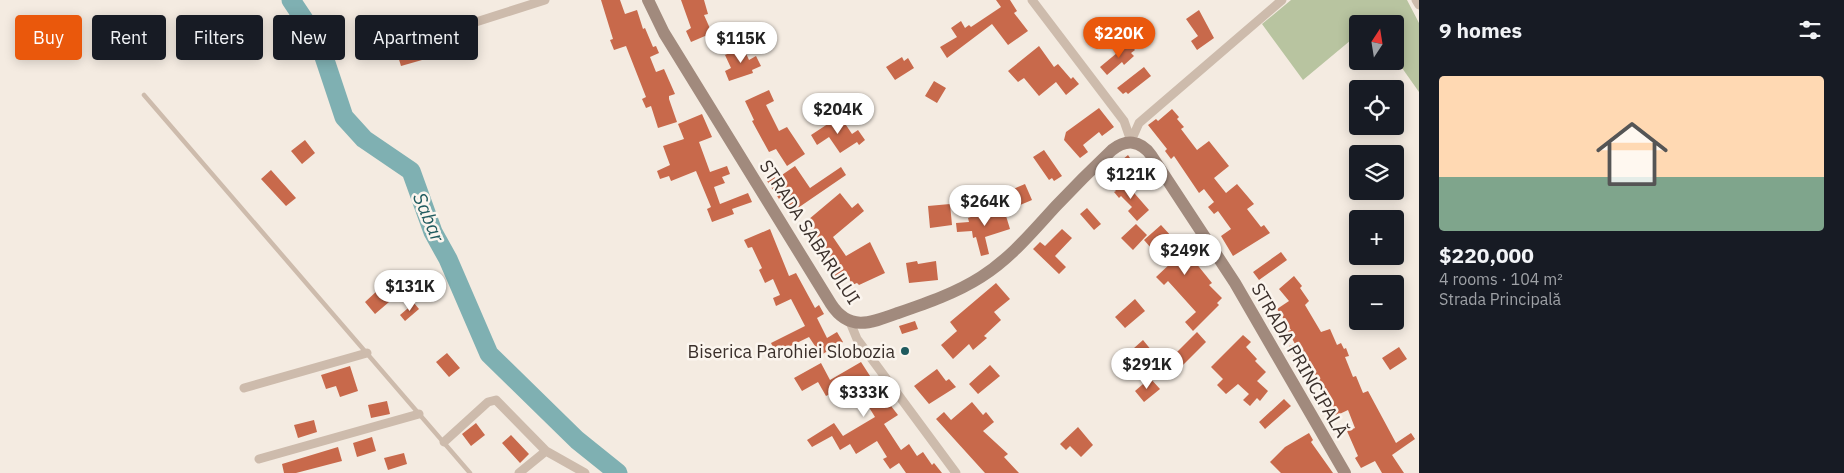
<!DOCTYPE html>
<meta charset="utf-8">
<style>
:root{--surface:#171b24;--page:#20242c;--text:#f1f3f6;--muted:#9ea1a6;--accent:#ea580c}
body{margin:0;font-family:"IBM Plex Sans",sans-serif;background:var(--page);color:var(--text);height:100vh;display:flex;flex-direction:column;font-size:19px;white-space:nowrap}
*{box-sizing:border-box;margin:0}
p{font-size:16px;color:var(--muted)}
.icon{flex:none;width:28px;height:28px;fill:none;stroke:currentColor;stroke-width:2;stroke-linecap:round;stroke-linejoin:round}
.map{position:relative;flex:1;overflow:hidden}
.details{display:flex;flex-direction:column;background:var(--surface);width:425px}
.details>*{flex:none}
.banner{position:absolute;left:15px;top:15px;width:475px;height:45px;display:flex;gap:10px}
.needle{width:32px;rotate:12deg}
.fabs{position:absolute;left:1349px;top:15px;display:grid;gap:10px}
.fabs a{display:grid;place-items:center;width:55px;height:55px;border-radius:5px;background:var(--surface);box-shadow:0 2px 12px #0003;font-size:25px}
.price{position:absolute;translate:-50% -42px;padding:0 11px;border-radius:18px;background:#fff;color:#222;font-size:16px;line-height:32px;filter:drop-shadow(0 1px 2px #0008)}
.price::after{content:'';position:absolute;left:50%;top:30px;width:15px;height:11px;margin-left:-8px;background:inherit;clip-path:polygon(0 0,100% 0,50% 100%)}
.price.active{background:var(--accent);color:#fff}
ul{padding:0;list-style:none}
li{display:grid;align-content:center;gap:10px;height:265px;padding:0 20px}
li span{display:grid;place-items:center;height:155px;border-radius:5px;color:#555}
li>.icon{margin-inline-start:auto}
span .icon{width:90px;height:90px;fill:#fffc;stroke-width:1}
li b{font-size:21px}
h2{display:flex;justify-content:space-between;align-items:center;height:60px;padding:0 20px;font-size:21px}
.chip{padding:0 18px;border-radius:5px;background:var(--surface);box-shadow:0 2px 12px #0003;font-size:18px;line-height:45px}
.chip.active{background:var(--accent);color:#fff}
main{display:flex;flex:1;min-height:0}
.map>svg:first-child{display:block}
.green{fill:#b8c4a0}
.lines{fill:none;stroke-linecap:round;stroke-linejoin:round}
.river{stroke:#7fb0b2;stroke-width:19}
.building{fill:#c8694b}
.service{stroke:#cdbbac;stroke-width:4.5}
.minor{stroke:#cdbbac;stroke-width:9}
.secondary{stroke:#a18a7d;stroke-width:12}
.poi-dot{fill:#1f5a5e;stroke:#fbf5ee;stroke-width:2}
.labels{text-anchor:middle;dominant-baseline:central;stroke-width:5;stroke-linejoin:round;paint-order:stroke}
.street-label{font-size:18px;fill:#3b302b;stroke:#fbf5ee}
.poi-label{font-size:18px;fill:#3b302b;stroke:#fbf5ee;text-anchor:end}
.water-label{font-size:19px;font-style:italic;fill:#1f5a5e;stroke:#fbf5ee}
</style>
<main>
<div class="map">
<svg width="1419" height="473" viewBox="0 0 1419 473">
<rect width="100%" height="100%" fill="#f4ebe1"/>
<path class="green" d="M1291,0H1407L1419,23V92L1395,58V24H1358L1357,35L1303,80L1262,24Z"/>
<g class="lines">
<path class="river" d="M291,0L319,42L344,117L364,139L411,171L433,232L448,259L489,354L577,440L618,473"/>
</g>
<path class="building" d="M601,0H620L625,14L637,10L643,29L645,28L653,47L656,46L659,53L650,57L656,72L664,69L675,94L669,96V99L677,122L658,128L651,106L646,108L642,99L646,97L626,46L614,50L610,40L613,39Z
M681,0H704L708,14L704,15L712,33L691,42L686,31L691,28Z
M996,0H1010L1017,11L1014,13L1028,31L1008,45L992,24L947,58L940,47L957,37L951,28L961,21L965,28L969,25L971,27L1001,7Z
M1199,10L1214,38L1197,50L1191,41L1198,36L1186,19Z
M1113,24L1119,31L1097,49L1091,42Z
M1129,43L1135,50L1131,53L1134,56L1124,65L1122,62L1107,75L1100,67Z
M1039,46L1054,67L1058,64L1071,79L1073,77L1079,84L1066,95L1056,82L1039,96L1024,78L1018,82L1008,71Z
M418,47L422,60L401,66L397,53Z
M743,47L749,60L756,56L761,66L752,70L753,73L729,81L725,71L731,68L725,55Z
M902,57L904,61L908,58L914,68L895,80L886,67Z
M1144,67L1151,76L1128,94L1126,92L1123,94L1117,88Z
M934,81L946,88L937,103L925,96Z
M769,90L774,101L766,105L779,131L787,127L805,154L787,166L776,149L769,152L752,121L754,120L745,101Z
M1099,108L1114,127L1102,136L1099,132L1083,145L1088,152L1080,158L1064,140L1066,132Z
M1172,109L1179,117L1177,119L1184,127L1181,129L1197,150L1209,141L1229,166L1214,178L1226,193L1237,184L1254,204L1247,209L1261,227L1264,225L1270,233L1233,256L1221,236L1231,229L1218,211L1214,214L1208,207L1214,202L1204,189L1199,193L1174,156L1171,159L1165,151L1167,149L1148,125L1156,119L1158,121Z
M702,114L712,137L699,142L710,172L727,166L730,174L722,177L725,183L714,187L720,204L748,193L752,202L732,209L734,214L712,222L707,209L711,207L696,171L671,181L669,176L660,179L657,171L670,165L663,146L684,139L678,124Z
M840,116L852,134L858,130L865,140L859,145L857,142L840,153L829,137L817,145L811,135Z
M305,140L315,153L302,164L291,151Z
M1044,150L1062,176L1054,181L1052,178L1049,180L1033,157Z
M1128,155L1134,164L1117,177L1111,169Z
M795,166L810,188L841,167L846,175L792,212L784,200L781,202L765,178L772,173L776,179Z
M271,170L296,198L286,206L261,179Z
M1122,179L1149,210L1137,221L1128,211L1132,207L1121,196L1119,198L1114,192L1116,191L1112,187Z
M1025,184L1032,200L1013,208L1006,192Z
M840,193L852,208L858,203L864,211L833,237L846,256L870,242L885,273L859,285L857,283L852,285L846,271L835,277L828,267L831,265L823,253L827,250L811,229L807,231L802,225Z
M950,204L952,225L930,228L928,206Z
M1003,206L1010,229L985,237L989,254L981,256L976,237L973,238L972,231L957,232L956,223L969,222L968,218Z
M1087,208L1101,224L1094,230L1080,214Z
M1136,224L1147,235L1133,250L1121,238Z
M1161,225L1172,237L1175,235L1194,255L1191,257L1212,283L1209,285L1222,298L1217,303L1219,305L1193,331L1185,322L1196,312L1168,281L1164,285L1156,277L1172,262L1155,245L1151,248L1144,240Z
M770,229L789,276L796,273L815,308L819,305L824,314L817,318L827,338L837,332L843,342L821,355L809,337L776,353L771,343L805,326L791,299L776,306L773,298L780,295L773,279L765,283L759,270L762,268L752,247L748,248L744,240Z
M1062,229L1072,238L1055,256L1066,267L1059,274L1033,249L1040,242L1045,246Z
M1281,252L1287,260L1259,280L1253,272Z
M917,261L918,264L936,261L938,280L909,283L906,263Z
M1294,276L1302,286L1300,288L1309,301L1305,305L1321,332L1330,329L1337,345L1341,343L1344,349L1346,348L1349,356L1345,357L1353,377L1356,376L1363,393L1368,391L1396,443L1411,433L1415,439L1392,455L1404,473H1382L1375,461L1361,468L1355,458L1358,456L1347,431L1355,428L1348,410L1331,418L1318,381L1314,382L1302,353L1294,356L1289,346L1295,344L1288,331L1291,330L1277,309L1289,301L1279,289Z
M996,283L1010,299L994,312L1001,320L984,336L987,338L973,350L969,344L953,359L941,345L957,331L950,322Z
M378,290L389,302L375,314L365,302Z
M1135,299L1145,311L1125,328L1115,317Z
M414,303L419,309L405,321L400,315Z
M915,321L918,329L902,334L899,326Z
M1197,332L1206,342L1183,365L1174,355Z
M1243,335L1251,342L1246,347L1257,359L1255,361L1266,372L1257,381L1268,391L1260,401L1257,398L1250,406L1243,400L1249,394L1238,384L1226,394L1217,385L1223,379L1211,367Z
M1143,340L1152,351L1133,368L1124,357Z
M1399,347L1407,359L1390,370L1382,358Z
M447,353L460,368L449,377L436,362Z
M861,362L881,393L898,415L884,424L901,450L909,444L917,456L923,452L932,465L934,463L942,473H906L899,463L890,469L883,459L887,457L877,441L856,454L850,444L840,450L832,436L812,447L807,440L834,423L843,436L875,417L862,396L844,407L834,392L826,396L818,382L802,391L794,378L821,363L830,380Z
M990,365L1000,376L978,394L969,384Z
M350,366L358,391L340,397L336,386L326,389L321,375Z
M937,369L946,381L949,379L956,387L929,404L914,386Z
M1150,378L1160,389L1144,402L1135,391Z
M1284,399L1291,406L1265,429L1259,422Z
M387,401L390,414L371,418L368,405Z
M972,402L983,415L986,412L994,422L983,431L1008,454L1004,457L1019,473H985L936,419L944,412L951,420Z
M314,420L317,432L298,438L294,425Z
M476,423L485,435L471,446L462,434Z
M1078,427L1093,445L1081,457L1070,446L1066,450L1060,444Z
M1309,433L1313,440L1311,442L1333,473H1281L1270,462L1285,447Z
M511,435L529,454L520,463L502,443Z
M372,437L376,451L357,457L353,443Z
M338,447L342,461L296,473H284L282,464Z
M404,453L407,464L388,470L384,458Z"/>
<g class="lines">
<path class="service" d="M144,95L470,473"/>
<path class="minor" d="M1032,0L1124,121L1131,141
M1416,0L1419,5
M410,43L545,0
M1131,141L1139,123L1282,0
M850,322L857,339L956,473
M244,388L367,353
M444,442L488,402L496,400L546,451L585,473
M259,459L419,414
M519,473L546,451"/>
<path class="secondary" d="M648,0L664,33L831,304C849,332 871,323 898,313C927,303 956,293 981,277C1011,258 1032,232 1056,206C1074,187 1093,168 1112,150C1126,139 1140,140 1151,155L1235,283L1345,473"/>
</g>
<circle class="poi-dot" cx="905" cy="351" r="5"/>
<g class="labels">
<g class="street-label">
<text transform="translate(810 232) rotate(57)">STRADA SABARULUI</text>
<text transform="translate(1300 360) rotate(60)">STRADA PRINCIPALĂ</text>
</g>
<g class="poi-label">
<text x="895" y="351">Biserica Parohiei Slobozia</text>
</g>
<g class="water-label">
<text transform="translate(429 217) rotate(67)">Sabar</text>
</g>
</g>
</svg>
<div class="fabs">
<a><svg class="needle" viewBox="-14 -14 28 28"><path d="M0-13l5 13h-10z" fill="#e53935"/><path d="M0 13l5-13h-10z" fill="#9ea1a6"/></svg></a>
<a><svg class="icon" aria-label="locate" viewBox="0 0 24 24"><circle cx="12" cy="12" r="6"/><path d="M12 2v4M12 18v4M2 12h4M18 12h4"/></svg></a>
<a><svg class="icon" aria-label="layers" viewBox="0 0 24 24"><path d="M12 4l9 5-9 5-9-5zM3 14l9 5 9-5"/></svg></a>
<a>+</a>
<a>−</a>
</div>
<b class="price active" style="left:1119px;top:59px">$220K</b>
<b class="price" style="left:741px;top:64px">$115K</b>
<b class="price" style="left:838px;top:135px">$204K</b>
<b class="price" style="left:1131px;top:200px">$121K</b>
<b class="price" style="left:985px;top:227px">$264K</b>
<b class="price" style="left:1185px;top:276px">$249K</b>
<b class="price" style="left:410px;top:312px">$131K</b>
<b class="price" style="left:1147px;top:390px">$291K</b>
<b class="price" style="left:864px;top:418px">$333K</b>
<div class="banner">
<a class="chip active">Buy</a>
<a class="chip">Rent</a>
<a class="chip">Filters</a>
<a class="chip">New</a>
<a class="chip">Apartment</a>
</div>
</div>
<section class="details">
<h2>9 homes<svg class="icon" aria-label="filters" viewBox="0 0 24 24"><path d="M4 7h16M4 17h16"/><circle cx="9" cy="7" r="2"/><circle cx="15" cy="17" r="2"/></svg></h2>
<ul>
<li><span style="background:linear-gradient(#ffd9b3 65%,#7fa58c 0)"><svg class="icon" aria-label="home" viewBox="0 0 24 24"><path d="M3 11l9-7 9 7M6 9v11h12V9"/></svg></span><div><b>$220,000</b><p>4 rooms · 104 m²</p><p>Strada Principală</p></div></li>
</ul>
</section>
</main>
